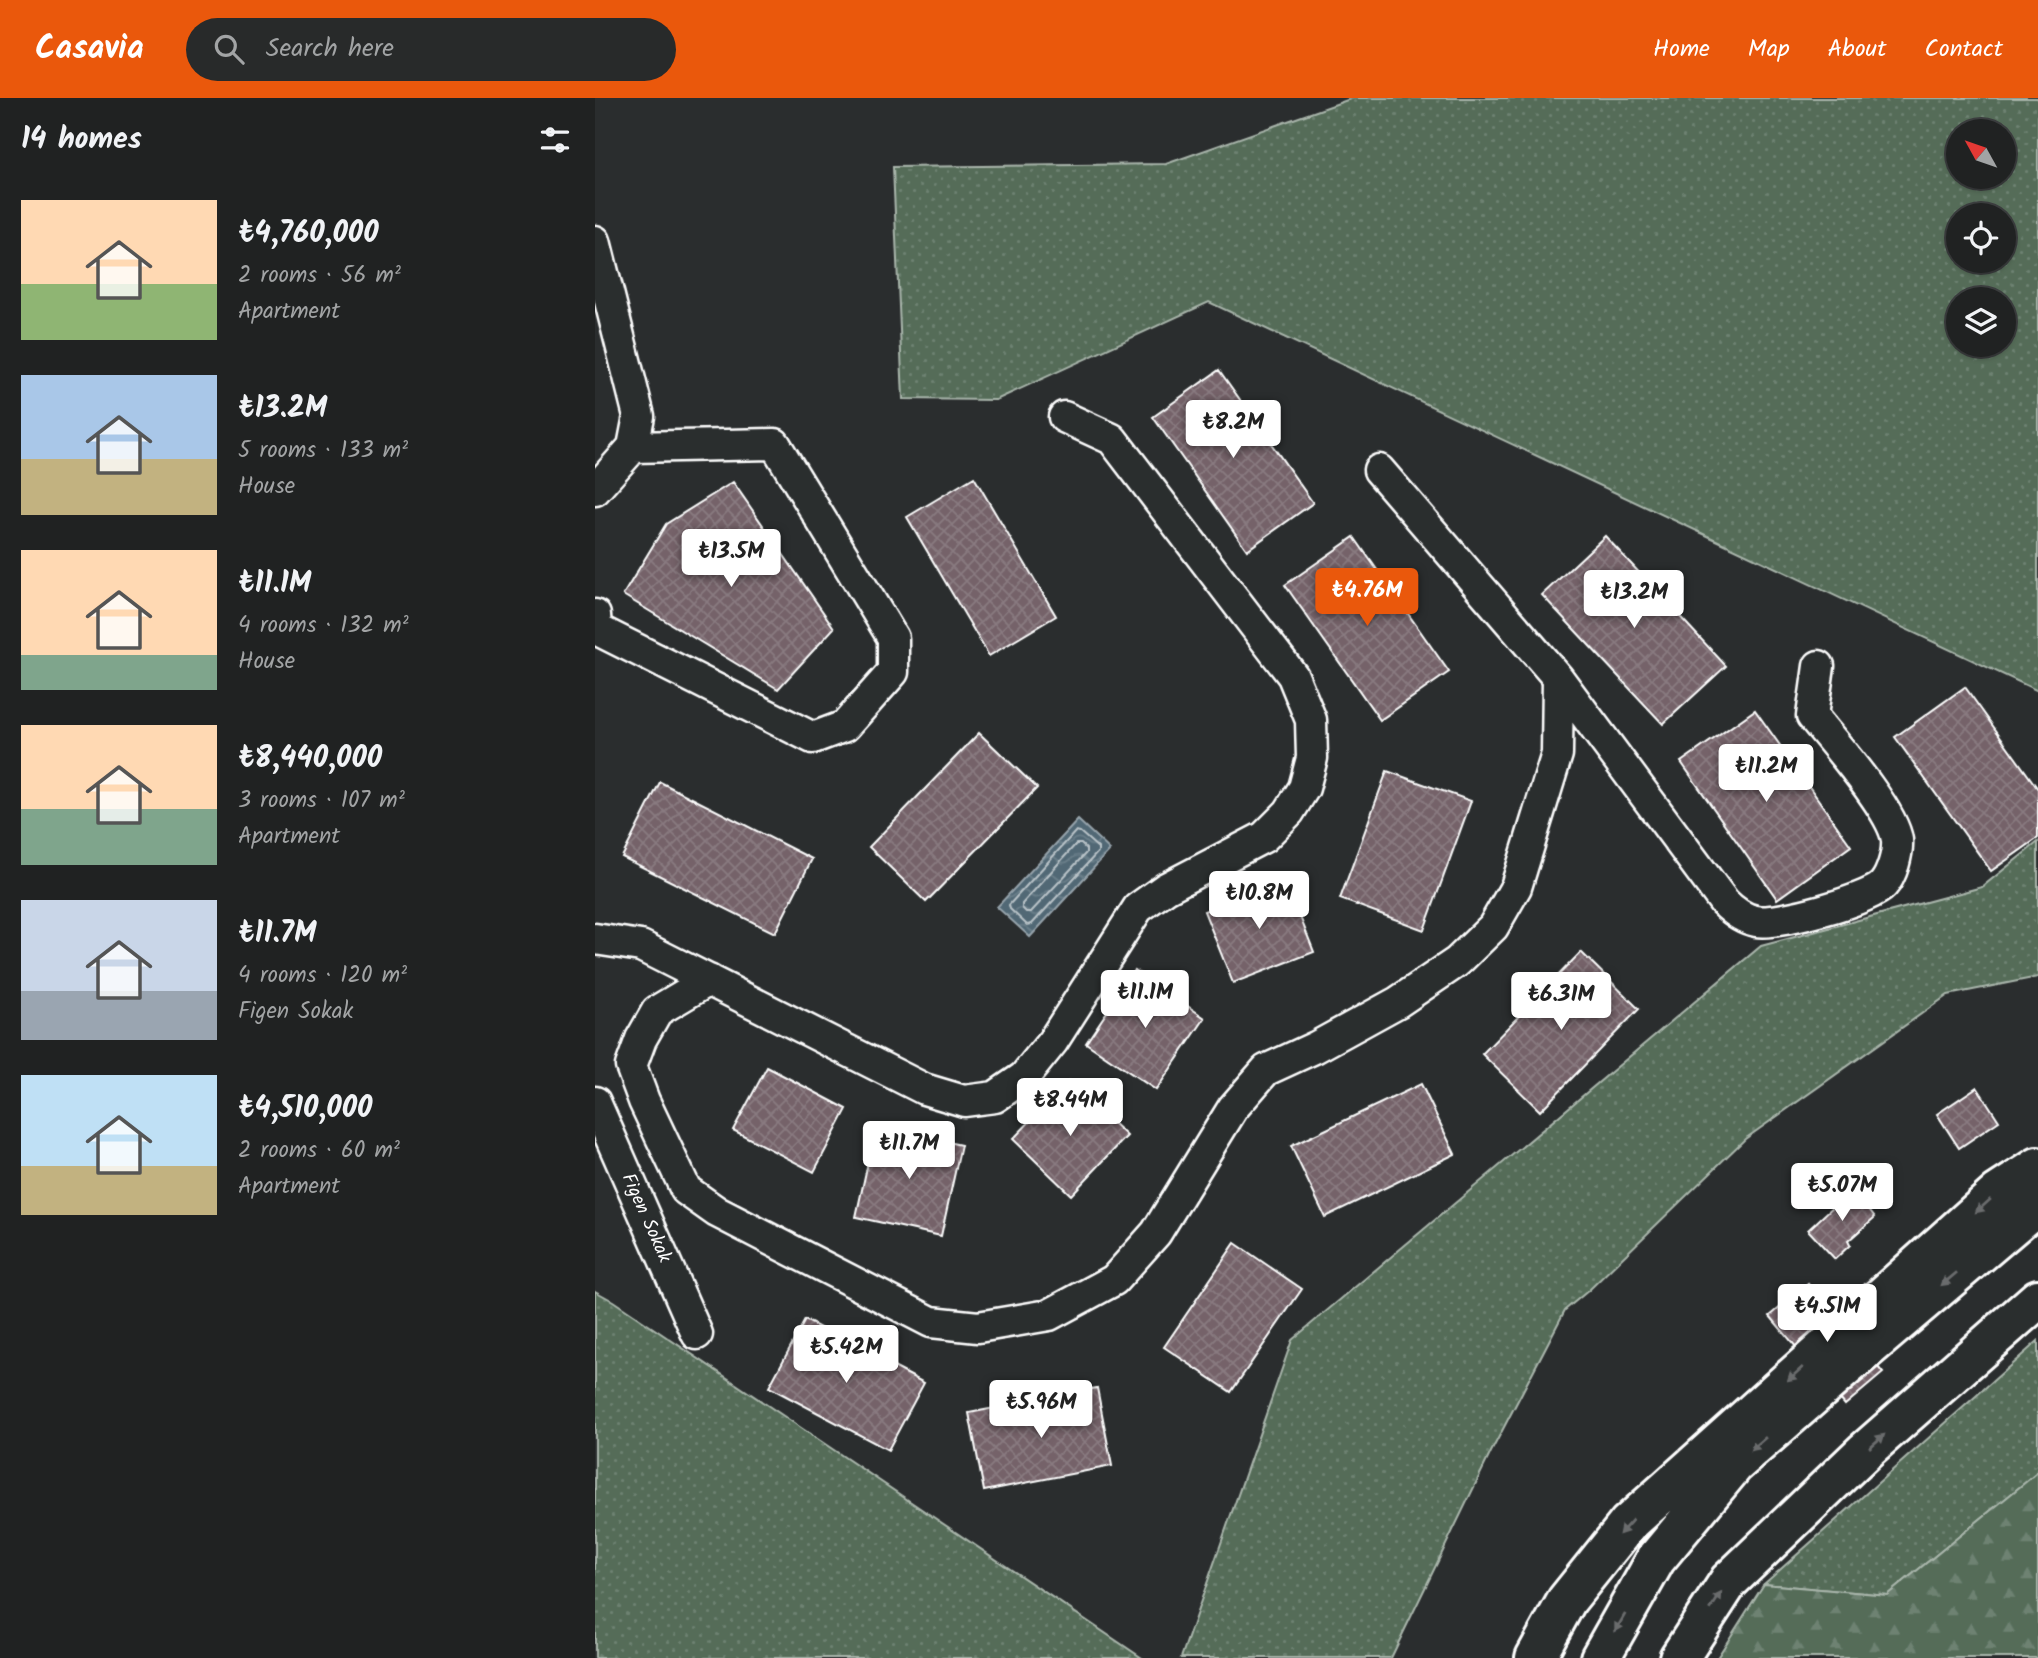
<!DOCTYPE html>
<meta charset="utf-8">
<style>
:root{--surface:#202222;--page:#282a2a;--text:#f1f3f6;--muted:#a2a4a5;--line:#3d3f40;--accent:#ea580c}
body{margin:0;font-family:Kalam,sans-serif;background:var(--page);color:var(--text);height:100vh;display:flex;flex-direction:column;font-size:26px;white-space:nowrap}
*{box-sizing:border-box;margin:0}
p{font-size:23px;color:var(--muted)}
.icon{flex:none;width:38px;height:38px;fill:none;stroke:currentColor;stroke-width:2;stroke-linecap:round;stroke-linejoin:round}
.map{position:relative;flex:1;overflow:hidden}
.sheet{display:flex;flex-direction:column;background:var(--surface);width:595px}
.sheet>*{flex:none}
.needle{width:46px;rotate:310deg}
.fabs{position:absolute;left:1351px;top:21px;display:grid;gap:14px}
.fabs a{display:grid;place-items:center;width:70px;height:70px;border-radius:50%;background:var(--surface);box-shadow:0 2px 5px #0004,0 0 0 2px var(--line);font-size:35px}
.price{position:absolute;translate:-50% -60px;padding:0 16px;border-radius:7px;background:#fff;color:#222;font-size:23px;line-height:46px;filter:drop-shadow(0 2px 4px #0008)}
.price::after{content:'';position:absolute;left:50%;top:42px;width:21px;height:16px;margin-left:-10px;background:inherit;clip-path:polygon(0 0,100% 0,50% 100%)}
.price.on{background:var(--accent);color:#fff}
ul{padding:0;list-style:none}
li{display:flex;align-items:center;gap:21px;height:175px;padding:0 21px}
li span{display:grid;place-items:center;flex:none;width:196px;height:140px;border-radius:0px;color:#555}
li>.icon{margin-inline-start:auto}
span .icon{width:84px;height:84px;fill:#fffc;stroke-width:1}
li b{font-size:30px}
h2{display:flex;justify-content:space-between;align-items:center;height:84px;padding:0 21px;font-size:30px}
header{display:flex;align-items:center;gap:42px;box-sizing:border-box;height:98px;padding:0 35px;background:var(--accent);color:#fff}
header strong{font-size:33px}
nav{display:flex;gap:38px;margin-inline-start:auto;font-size:24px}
.search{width:490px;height:63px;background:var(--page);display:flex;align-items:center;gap:18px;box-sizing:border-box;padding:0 24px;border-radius:38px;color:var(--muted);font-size:26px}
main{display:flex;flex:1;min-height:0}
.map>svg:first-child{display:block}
.grass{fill:url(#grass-dots);stroke:#aab6ac;stroke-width:2;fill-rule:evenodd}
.forest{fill:url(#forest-firs);stroke:#aab6ac;stroke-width:2}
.water{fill:url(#water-waves);stroke:#97a4ac;stroke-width:2}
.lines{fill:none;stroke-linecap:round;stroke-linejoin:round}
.shore{stroke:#b9c3c8;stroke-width:2}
.building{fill:url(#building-cross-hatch);stroke:#fff;stroke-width:2}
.minor-casing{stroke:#fff;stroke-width:35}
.motorway-casing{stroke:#fff;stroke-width:44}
.minor{stroke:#2a2d2e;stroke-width:30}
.motorway{stroke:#2a2d2e;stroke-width:38}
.oneway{fill:#6a6c6d}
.labels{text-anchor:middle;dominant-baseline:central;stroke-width:5;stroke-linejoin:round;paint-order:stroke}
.street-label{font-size:19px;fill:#fff;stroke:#2a2d2e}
</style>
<header>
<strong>Casavia</strong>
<div class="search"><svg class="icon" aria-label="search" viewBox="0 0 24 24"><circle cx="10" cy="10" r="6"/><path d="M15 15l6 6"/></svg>Search here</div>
<nav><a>Home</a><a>Map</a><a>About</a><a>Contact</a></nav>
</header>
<main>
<section class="sheet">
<h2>14 homes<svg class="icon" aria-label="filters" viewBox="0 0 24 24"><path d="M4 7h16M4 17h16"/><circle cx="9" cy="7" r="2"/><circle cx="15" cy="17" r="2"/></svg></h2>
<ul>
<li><span style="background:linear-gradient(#ffd9b3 60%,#8fb573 0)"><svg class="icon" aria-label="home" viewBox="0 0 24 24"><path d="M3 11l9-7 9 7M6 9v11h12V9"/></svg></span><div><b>₺4,760,000</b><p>2 rooms · 56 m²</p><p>Apartment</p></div></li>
<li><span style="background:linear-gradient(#a9c7e8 60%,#c2b280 0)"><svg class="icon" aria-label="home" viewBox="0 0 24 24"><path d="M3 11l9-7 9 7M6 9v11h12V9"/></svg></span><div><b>₺13.2M</b><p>5 rooms · 133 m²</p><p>House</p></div></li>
<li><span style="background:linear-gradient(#ffd9b3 75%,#7fa58c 0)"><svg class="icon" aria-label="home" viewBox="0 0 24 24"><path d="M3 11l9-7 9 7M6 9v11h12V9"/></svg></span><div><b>₺11.1M</b><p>4 rooms · 132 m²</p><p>House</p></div></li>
<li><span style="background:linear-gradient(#ffd9b3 60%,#7fa58c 0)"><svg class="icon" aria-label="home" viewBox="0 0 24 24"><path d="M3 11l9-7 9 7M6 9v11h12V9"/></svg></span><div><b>₺8,440,000</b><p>3 rooms · 107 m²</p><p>Apartment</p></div></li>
<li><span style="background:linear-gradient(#c9d6e8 65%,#9aa5b1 0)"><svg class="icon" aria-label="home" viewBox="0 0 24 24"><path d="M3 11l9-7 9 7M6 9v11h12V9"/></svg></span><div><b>₺11.7M</b><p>4 rooms · 120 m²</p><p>Figen Sokak</p></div></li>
<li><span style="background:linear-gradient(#bfe0f5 65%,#c2b280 0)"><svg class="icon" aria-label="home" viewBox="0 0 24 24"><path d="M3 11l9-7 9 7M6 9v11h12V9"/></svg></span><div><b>₺4,510,000</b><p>2 rooms · 60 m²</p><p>Apartment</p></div></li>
</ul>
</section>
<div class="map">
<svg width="1443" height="1560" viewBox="0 0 1443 1560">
<defs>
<pattern id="grass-dots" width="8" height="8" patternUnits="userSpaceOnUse" patternTransform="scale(1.75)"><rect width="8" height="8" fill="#546c59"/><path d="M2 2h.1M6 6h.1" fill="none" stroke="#6e8272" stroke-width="1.8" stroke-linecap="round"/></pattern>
<pattern id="forest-firs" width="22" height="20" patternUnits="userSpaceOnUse" patternTransform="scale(1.75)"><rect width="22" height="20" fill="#546c59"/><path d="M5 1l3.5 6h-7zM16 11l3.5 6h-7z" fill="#6e8272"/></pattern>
<pattern id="water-waves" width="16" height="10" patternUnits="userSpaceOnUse" patternTransform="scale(1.75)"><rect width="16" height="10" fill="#516875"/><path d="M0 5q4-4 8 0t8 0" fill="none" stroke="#6b7f8a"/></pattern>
<pattern id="building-cross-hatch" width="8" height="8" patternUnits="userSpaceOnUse" patternTransform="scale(1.75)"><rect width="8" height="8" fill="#746269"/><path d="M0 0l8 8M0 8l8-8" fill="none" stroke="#897a80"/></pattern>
</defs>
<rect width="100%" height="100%" fill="#2a2d2e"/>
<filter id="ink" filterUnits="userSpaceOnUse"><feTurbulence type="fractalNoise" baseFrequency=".0143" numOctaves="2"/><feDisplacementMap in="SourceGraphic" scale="14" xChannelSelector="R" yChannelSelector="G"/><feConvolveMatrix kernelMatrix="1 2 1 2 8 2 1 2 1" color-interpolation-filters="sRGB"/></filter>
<g filter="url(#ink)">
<path class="grass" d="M758,0H1443V593L614,204L401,302L308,301L298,69L571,66ZM1409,33V79H1363V33ZM1409,117V163H1363V117ZM1409,201V247H1363V201Z
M1443,744V879L1353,897L1150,1041L994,1192L970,1212L896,1354L796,1560H586L697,1242L1166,848L1387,789Z
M0,1193L18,1203L547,1560H0Z
M1443,1243V1374L1292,1497L1169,1486Z"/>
<path class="forest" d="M1443,1374V1560H1122L1169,1486L1292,1497Z"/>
<path class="water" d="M483,722L515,752L435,839L402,809Z"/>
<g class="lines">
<path class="shore" d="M481,733L485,734L503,750V754L437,826L432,827L415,811L414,807Z
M481,746H486L491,751V755L436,814H431L427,810V806Z"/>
</g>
<path class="building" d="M624,272L718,405L652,452L558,319Z
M379,379L461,518L394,558L312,419Z
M138,384L239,530L183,591L28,497L71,426Z
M1010,438L1131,568L1068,626L947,497Z
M759,439L854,574L785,622L690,487Z
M1370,589L1443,691V740L1396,773L1300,639Z
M1160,612L1256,748L1182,801L1086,664Z
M384,635L442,690L331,804L274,749Z
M792,673L876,703L829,832L745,801Z
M65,684L217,761L180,835L27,759Z
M690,781L719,854L638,885L609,813Z
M986,854L1044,911L945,1013L887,956Z
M540,872L610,920L561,992L491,945Z
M172,969L252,1011L219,1074L138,1032Z
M474,983L532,1038L476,1097L418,1041Z
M826,986L860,1056L730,1119L696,1048Z
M1382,989L1404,1023L1364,1050L1342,1016Z
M281,1028L366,1047L346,1138L261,1119Z
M1256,1092L1264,1102L1270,1097L1278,1106L1273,1110L1280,1119L1253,1143L1255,1147L1240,1161L1213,1132Z
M640,1145L707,1191L636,1294L569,1249Z
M1213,1186L1288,1275L1250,1307L1175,1218Z
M210,1222L329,1285L293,1352L174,1289Z
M502,1290L517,1368L389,1393L374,1315Z"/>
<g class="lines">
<defs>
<path id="minor" d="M0,143L44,318L38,349
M784,372L963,580L1129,804C1137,812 1149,821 1161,823C1182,827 1274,802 1288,787C1297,777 1303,755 1302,742C1298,712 1238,644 1217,618L1224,568
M0,392L38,349L180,346L298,540V574L250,628L218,640L1,531L0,517
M0,841L46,848L329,991L369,1003L400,999L429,979L458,943L543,810L571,790L669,739L694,714L709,690L717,660L716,622L698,578L517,341L469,319
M114,882L62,913L46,941L36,968L49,1003L91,1092L122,1114L336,1224L383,1229L454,1217L519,1182L561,1135L638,1010L671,972L721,949L803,904L862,864L898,829L921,789L962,656L963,580
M0,1004L102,1236"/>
<path id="motorway" d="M940,1560L972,1502L1033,1426L1403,1095L1443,1069
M1005,1560L1061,1461L1139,1367L1250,1270L1443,1106
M1084,1560L1134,1483L1270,1353L1443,1201"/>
</defs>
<use href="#minor" class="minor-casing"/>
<use href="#motorway" class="motorway-casing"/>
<use href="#minor" class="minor"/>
<use href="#motorway" class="motorway"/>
</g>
<defs><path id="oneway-solid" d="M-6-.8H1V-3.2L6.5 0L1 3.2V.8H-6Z" transform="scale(1.75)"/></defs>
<g class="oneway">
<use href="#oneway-solid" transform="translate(1388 1108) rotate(138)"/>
<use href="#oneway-solid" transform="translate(1354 1181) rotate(140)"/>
<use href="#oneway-solid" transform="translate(1200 1276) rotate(138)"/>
<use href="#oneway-solid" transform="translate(1282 1343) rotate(-41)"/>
<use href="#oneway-solid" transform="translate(1163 1346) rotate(139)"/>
<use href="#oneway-solid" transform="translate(1031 1429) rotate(132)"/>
<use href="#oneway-solid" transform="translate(1121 1503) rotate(-57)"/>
<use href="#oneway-solid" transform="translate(1025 1525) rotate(120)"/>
</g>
</g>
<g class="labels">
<g class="street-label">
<text transform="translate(51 1120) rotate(66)">Figen Sokak</text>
</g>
</g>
</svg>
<div class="fabs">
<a><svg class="needle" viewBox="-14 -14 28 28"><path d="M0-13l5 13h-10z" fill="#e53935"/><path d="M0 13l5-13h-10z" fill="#a2a4a5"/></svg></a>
<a><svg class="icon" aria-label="locate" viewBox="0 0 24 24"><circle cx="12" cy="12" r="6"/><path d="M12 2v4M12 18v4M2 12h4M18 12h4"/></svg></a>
<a><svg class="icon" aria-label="layers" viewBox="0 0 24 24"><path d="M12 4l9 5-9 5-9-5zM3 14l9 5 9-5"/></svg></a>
</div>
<b class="price" style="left:638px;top:362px">₺8.2M</b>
<b class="price" style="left:136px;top:491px">₺13.5M</b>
<b class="price on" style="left:772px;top:530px">₺4.76M</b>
<b class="price" style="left:1039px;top:532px">₺13.2M</b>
<b class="price" style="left:1171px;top:706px">₺11.2M</b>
<b class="price" style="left:664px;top:833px">₺10.8M</b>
<b class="price" style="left:550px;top:932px">₺11.1M</b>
<b class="price" style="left:966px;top:934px">₺6.31M</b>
<b class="price" style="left:475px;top:1040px">₺8.44M</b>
<b class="price" style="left:314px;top:1083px">₺11.7M</b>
<b class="price" style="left:1247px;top:1125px">₺5.07M</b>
<b class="price" style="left:1232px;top:1246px">₺4.51M</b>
<b class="price" style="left:251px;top:1287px">₺5.42M</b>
<b class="price" style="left:446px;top:1342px">₺5.96M</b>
</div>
</main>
